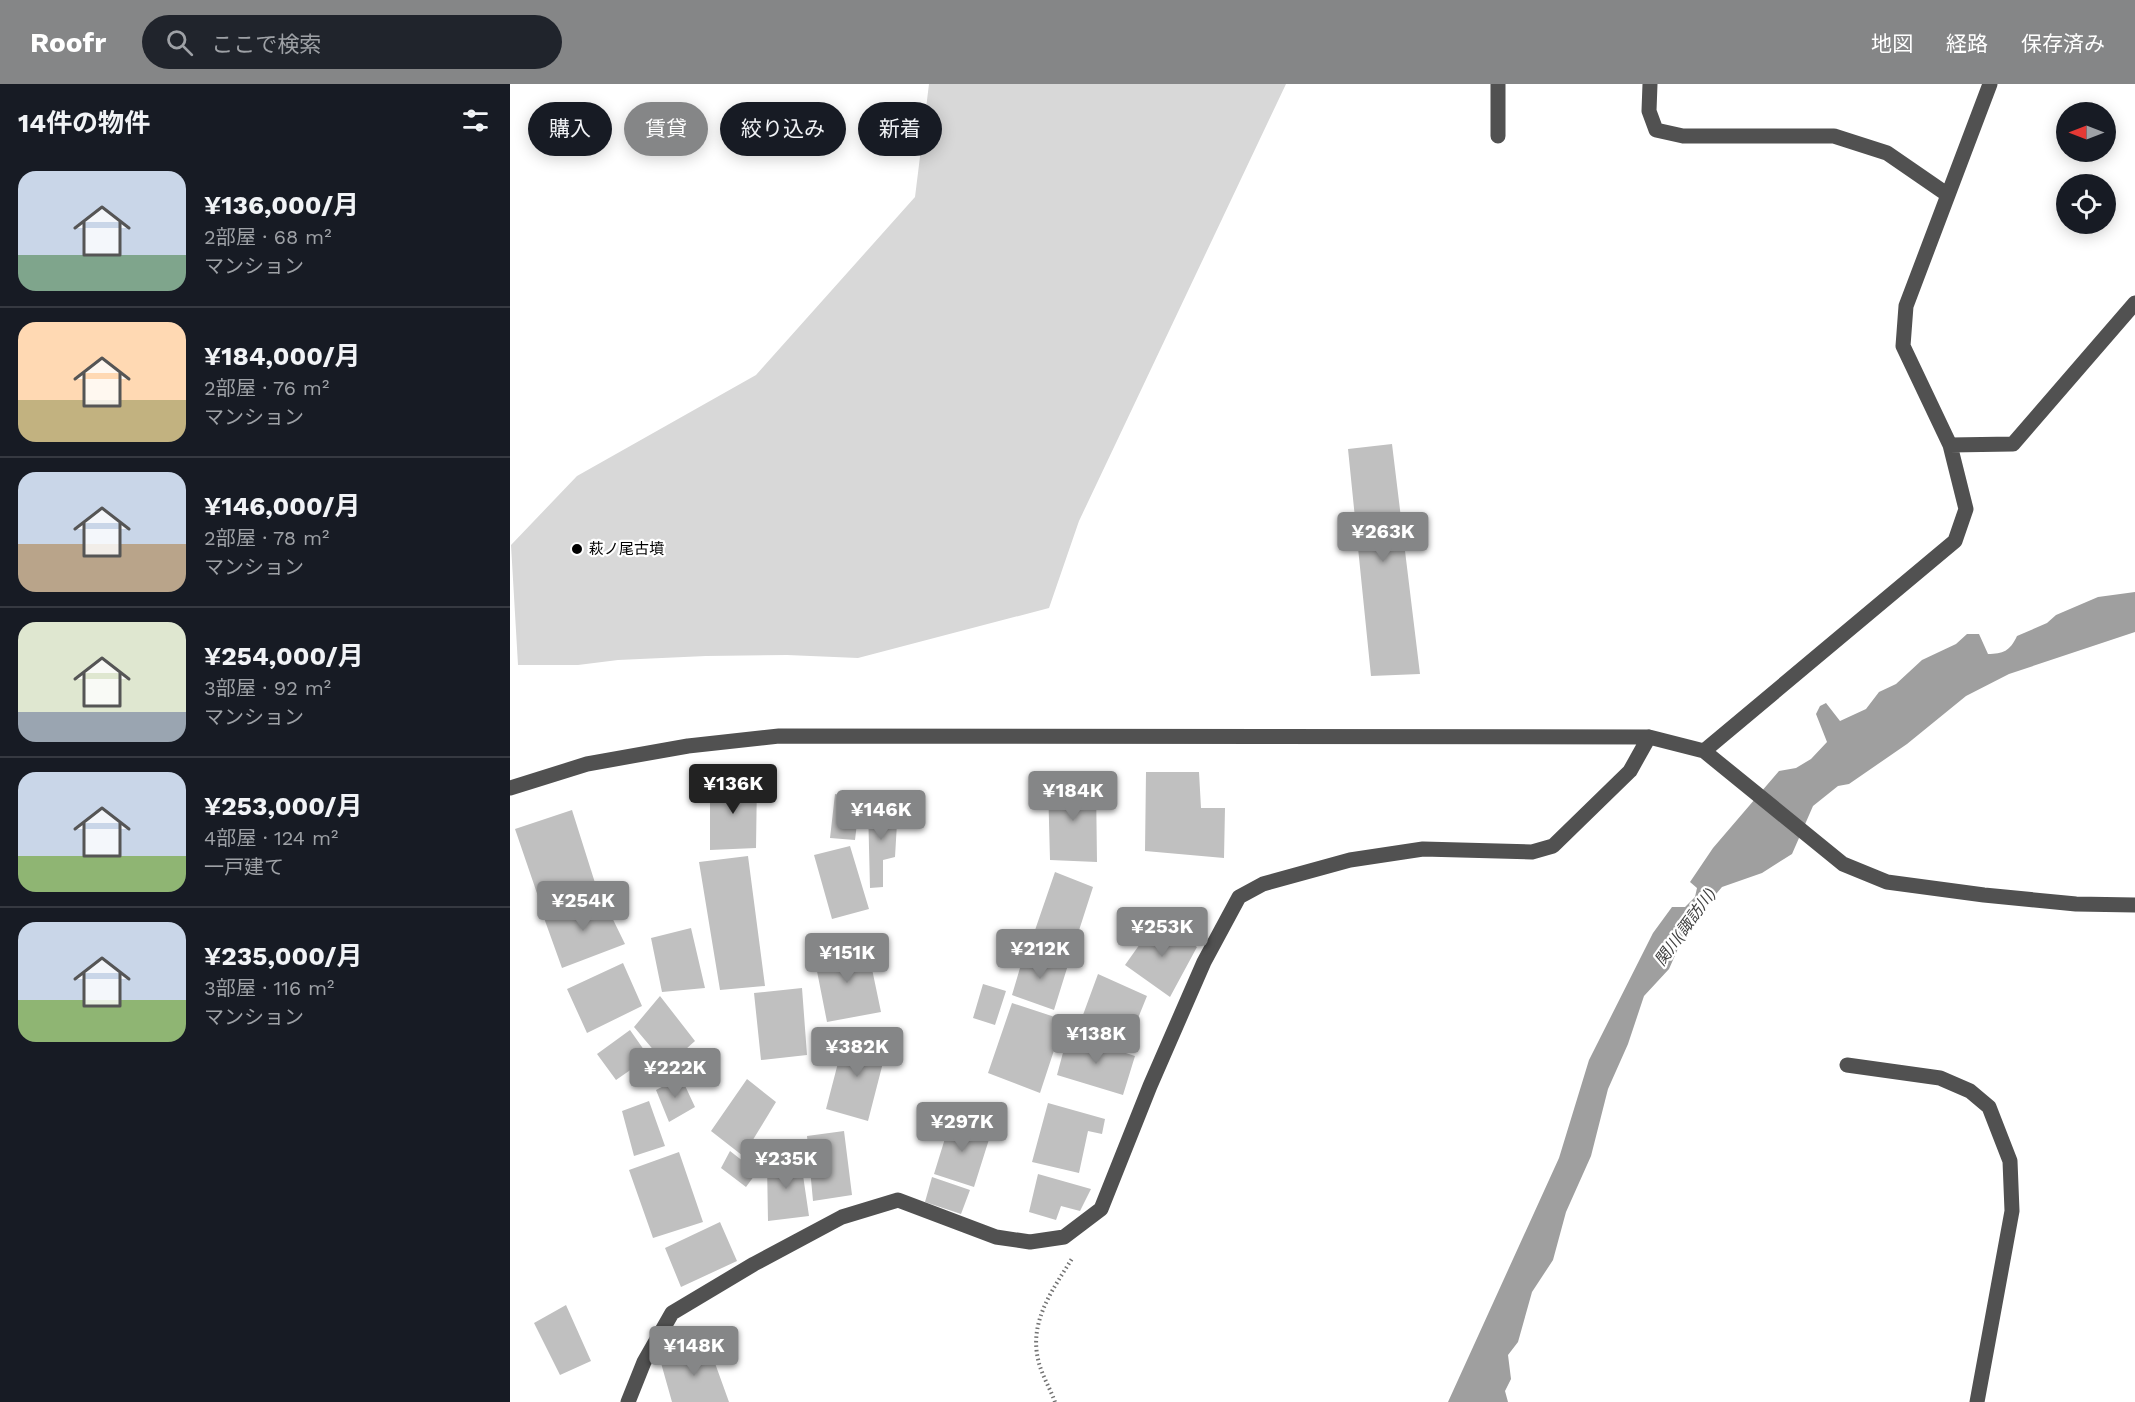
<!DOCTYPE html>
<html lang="ja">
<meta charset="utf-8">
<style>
:root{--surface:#171b24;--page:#20242c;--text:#f1f3f6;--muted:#9ea1a6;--line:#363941;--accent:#858687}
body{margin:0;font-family:"Work Sans","Noto Sans JP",sans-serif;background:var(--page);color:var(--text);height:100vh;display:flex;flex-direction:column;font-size:22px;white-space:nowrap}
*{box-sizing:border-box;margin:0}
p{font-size:20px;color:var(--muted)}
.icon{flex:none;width:33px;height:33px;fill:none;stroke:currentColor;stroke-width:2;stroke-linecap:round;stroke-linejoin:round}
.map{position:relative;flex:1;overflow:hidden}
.panel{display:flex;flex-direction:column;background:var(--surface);width:510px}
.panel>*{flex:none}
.hud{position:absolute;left:18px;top:18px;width:570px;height:54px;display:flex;gap:12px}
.needle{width:39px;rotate:270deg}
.buttons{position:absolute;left:1546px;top:18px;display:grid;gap:12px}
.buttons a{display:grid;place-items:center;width:60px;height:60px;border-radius:50%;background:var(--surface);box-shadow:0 3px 15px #0003;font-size:30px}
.price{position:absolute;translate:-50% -51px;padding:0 14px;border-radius:6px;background:var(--accent);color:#fff;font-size:20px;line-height:39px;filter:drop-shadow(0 2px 3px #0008)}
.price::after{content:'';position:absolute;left:50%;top:36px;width:18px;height:14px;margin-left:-9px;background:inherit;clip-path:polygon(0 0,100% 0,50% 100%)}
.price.on{background:#222;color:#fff}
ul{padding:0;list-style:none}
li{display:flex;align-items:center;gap:18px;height:150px;padding:0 18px}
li+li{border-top:2px solid var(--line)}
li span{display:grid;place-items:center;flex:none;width:168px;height:120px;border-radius:18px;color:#555}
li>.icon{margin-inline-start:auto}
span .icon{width:72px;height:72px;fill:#fffc;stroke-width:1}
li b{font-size:26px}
h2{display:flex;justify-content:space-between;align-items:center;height:72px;padding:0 18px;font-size:26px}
.tag{padding:0 21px;border-radius:27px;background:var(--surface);box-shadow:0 3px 15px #0003;font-size:21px;line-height:54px}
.tag.on{background:var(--accent);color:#fff}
header{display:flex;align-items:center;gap:36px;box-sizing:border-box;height:84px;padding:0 30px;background:var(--accent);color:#fff}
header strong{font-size:28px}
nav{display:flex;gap:33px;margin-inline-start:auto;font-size:21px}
.search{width:420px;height:54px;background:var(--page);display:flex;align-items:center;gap:15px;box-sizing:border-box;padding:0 21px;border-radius:33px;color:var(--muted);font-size:22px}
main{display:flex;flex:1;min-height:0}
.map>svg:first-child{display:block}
.green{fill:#d8d8d8}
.water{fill:#9f9f9f}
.building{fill:#c0c0c0}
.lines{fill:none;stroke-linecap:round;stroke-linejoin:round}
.path{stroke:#737373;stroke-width:4;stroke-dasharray:1.5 3;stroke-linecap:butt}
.minor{stroke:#515151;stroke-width:15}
.poi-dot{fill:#000;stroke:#fff;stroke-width:2}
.labels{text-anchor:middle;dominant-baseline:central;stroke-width:4.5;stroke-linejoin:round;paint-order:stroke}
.poi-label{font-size:15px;fill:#000;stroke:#fff;text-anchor:start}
.water-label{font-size:16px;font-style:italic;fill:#404040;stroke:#fff}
</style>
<header>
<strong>Roofr</strong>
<div class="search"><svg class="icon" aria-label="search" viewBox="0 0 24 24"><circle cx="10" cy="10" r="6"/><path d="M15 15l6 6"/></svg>ここで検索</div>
<nav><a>地図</a><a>経路</a><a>保存済み</a></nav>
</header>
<main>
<section class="panel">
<h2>14件の物件<svg class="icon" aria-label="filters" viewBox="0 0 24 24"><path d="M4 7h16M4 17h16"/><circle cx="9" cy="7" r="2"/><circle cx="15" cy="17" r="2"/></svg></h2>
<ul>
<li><span style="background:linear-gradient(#c9d6e8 70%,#7fa58c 0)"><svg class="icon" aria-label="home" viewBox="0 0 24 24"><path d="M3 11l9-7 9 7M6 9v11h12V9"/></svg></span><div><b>¥136,000/月</b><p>2部屋 · 68 m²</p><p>マンション</p></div></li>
<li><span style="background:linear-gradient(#ffd9b3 65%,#c2b280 0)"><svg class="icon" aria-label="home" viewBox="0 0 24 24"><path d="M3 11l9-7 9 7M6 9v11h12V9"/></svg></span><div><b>¥184,000/月</b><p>2部屋 · 76 m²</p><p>マンション</p></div></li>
<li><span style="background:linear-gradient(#c9d6e8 60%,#b9a48a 0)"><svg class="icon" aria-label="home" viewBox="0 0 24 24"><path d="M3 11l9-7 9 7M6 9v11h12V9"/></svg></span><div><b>¥146,000/月</b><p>2部屋 · 78 m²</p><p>マンション</p></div></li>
<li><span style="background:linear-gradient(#dfe7d0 75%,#9aa5b1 0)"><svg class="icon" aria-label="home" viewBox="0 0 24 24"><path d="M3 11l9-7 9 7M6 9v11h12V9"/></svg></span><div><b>¥254,000/月</b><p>3部屋 · 92 m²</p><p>マンション</p></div></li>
<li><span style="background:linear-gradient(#c9d6e8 70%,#8fb573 0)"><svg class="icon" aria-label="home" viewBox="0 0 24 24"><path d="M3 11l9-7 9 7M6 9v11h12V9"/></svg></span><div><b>¥253,000/月</b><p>4部屋 · 124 m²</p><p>一戸建て</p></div></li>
<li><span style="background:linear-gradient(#c9d6e8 65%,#8fb573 0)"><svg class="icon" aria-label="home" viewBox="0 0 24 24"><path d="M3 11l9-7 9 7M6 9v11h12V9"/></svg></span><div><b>¥235,000/月</b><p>3部屋 · 116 m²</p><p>マンション</p></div></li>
</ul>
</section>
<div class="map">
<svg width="1625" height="1318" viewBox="0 0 1625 1318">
<rect width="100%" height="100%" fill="#fff"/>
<path class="green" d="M419,0H776L569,437L539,524L348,574L277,571L196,572L108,576L68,581H8L1,461L67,392L246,291L405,113Z"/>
<path class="water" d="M1625,508V548L1499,590L1456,612L1397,660L1339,700L1328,702L1303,722L1282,770L1252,789L1212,803L1177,844L1159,885L1134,912L1118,960L1098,1005L1081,1072L1056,1128L1043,1176L1022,1208L1008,1258L998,1271L1001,1295L995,1307L998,1318H938L1049,1074L1079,976L1143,849L1162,823H1175L1185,813L1187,804L1180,798L1203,764L1269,687L1286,684L1301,675L1317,658L1306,630L1310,622L1316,619L1330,637L1356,625L1369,608L1386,600L1412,576L1446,560L1457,550H1469L1478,570C1493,570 1500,567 1507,552L1537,539L1546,531L1588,513Z"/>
<path class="building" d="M882,360L910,590L861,592L838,365Z
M636,688H689L691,724H715L714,774L635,767Z
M247,695L246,764L200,766V700Z
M586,699L587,778L540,776L538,700Z
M325,710L350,714L345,756L320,754Z
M388,722L385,773L373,776V803L360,804L358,723Z
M62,726L86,802L31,821L5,745Z
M340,762L359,825L322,835L304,771Z
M238,772L255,902L210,906L189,778Z
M545,788L583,803L563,865L524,849Z
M91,811L115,860L52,884L34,834Z
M647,836L687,863L660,913L615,881Z
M181,844L195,904L152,908L141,854Z
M357,861L371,928L317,938L304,872Z
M515,867L558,881L544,926L502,911Z
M113,879L132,922L77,949L57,905Z
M588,890L637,912L618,959L570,939Z
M473,900L496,907L485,941L463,934Z
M292,904L297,971L251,976L244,909Z
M150,912L185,957L157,982L124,943Z
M502,919L554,936L530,1009L478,989Z
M120,946L139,973L106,996L87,970Z
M558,950L625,972L613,1011L547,991Z
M335,952L377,963L358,1037L316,1025Z
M171,993L185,1023L159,1038L146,1006Z
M237,995L266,1018L233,1072L201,1047Z
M139,1017L155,1062L124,1072L112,1027Z
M538,1019L595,1035L592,1050L578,1047L569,1089L522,1078Z
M441,1035L481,1049L464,1103L424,1090Z
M334,1047L342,1111L303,1117L297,1052Z
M220,1067L247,1088L236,1103L211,1084Z
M169,1068L193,1138L143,1154L119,1086Z
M290,1071L299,1132L258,1137L257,1080Z
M528,1090L581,1105L570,1127L551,1122L546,1136L519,1128Z
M422,1093L460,1106L451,1130L415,1118Z
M210,1138L227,1177L171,1203L155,1164Z
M56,1221L81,1277L50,1291L24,1239Z
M197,1257L219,1318H162L151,1279Z"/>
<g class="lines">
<path class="path" d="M545,1318C540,1304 531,1290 528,1275C519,1236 544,1204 563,1173"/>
<path class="minor" d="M1140,0L1139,27L1146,46L1173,52H1324L1377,69L1438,111
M988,52V0
M1440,361L1503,360L1625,219
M1194,667L1445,457L1456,425L1440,361L1393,262L1396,222L1480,0
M0,704L77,680L178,662L269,652L1139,653L1194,667L1333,780L1377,798L1474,811L1566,820L1625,821
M1337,981L1430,994L1460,1007L1479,1023L1500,1077L1502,1127L1467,1318
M118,1318L134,1278L162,1229L244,1180L332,1133L388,1116L486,1153L520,1158L554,1153L591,1125L640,1002L694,878L729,813L753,800L840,776L913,765L1022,768L1043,762L1120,687L1139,653"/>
</g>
<circle class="poi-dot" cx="67" cy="465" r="6"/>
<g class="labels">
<g class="poi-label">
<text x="79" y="465">萩ノ尾古墳</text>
</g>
<g class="water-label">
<text transform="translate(1175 843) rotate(-54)">関川(諏訪川)</text>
</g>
</g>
</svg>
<div class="buttons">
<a><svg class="needle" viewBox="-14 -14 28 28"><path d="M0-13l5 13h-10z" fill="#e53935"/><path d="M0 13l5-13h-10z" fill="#9ea1a6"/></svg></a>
<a><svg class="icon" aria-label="locate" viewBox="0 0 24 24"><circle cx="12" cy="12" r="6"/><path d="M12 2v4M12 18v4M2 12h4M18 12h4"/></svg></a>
</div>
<b class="price" style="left:873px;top:479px">¥263K</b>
<b class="price on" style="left:223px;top:731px">¥136K</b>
<b class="price" style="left:563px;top:738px">¥184K</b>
<b class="price" style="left:371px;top:757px">¥146K</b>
<b class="price" style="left:73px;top:848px">¥254K</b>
<b class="price" style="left:652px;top:874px">¥253K</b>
<b class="price" style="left:530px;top:896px">¥212K</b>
<b class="price" style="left:337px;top:900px">¥151K</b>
<b class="price" style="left:586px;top:981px">¥138K</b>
<b class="price" style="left:347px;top:994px">¥382K</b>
<b class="price" style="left:165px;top:1015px">¥222K</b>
<b class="price" style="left:452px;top:1069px">¥297K</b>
<b class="price" style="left:276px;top:1106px">¥235K</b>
<b class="price" style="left:184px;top:1293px">¥148K</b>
<div class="hud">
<a class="tag">購入</a>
<a class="tag on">賃貸</a>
<a class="tag">絞り込み</a>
<a class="tag">新着</a>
</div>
</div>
</main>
